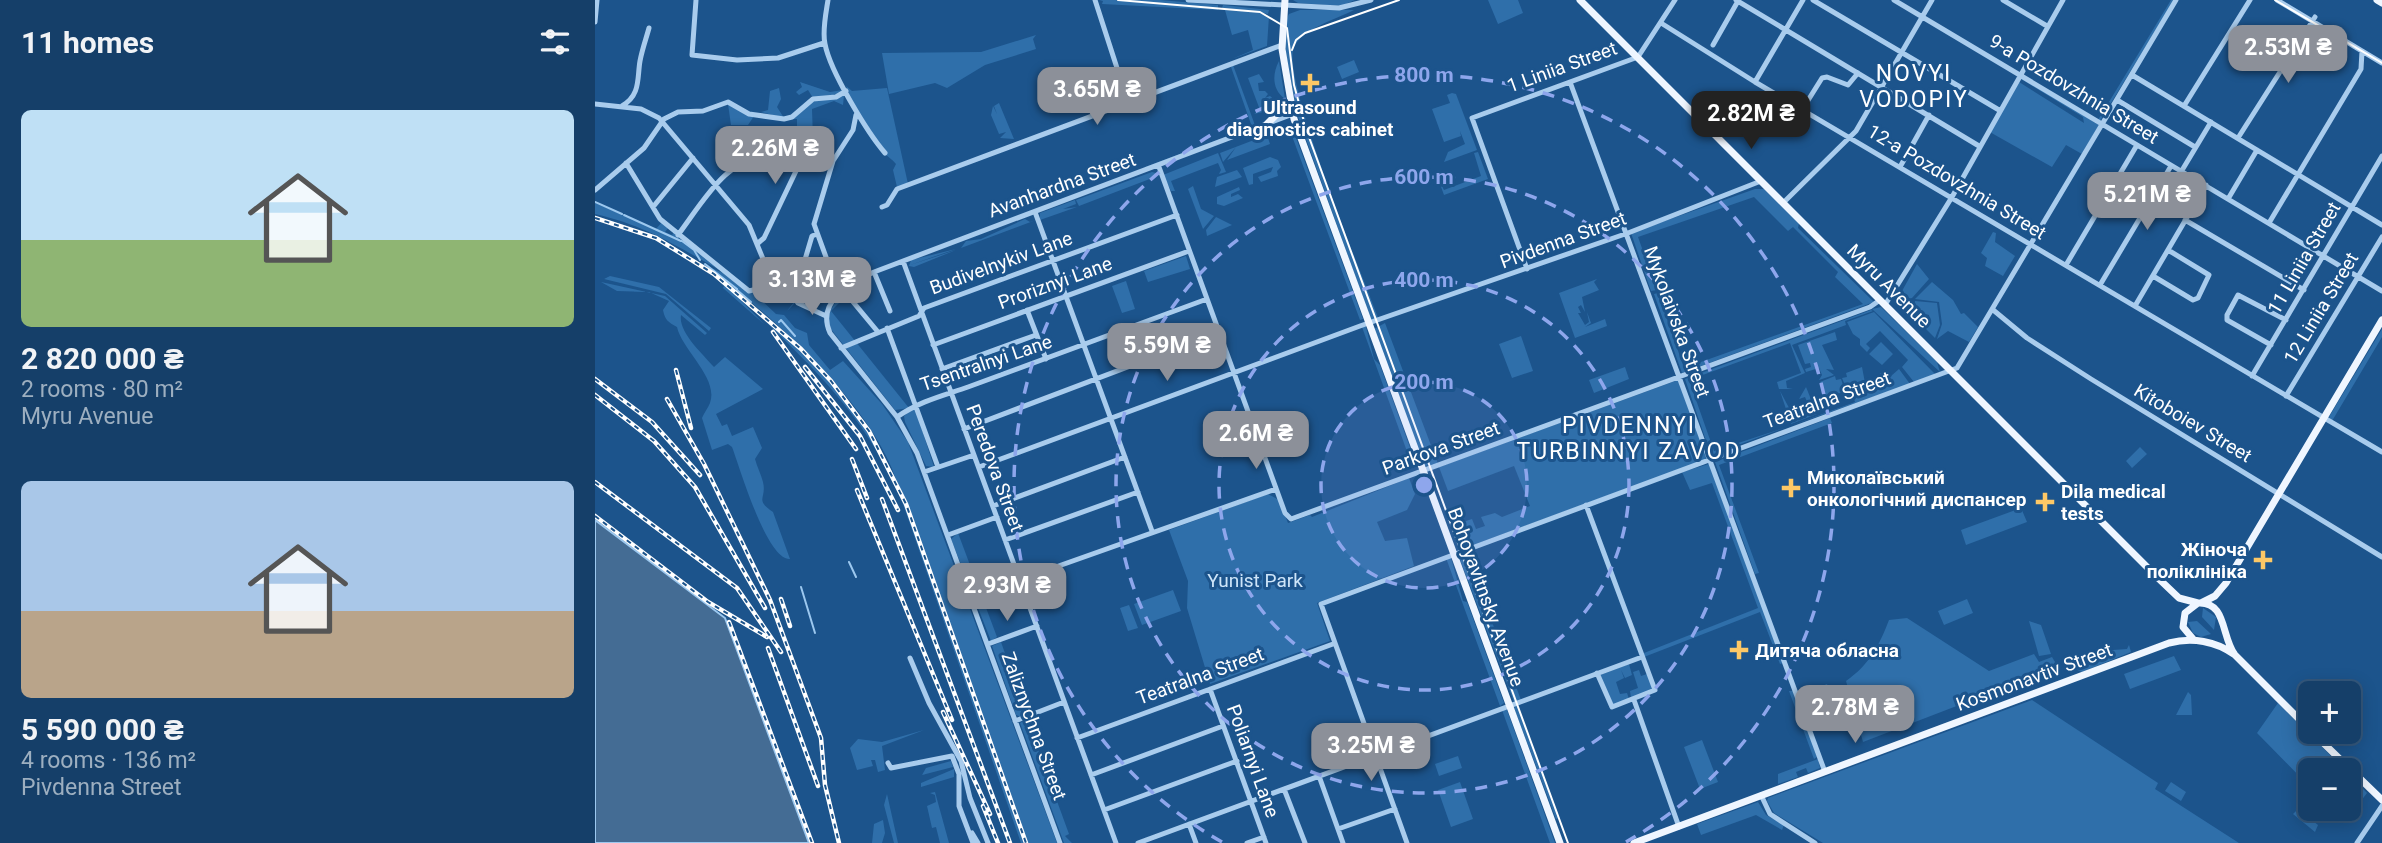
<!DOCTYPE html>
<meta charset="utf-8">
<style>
:root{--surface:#153f69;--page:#1e466f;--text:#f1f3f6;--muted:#9dafc0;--line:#34587d;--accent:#8c9099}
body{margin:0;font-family:Roboto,sans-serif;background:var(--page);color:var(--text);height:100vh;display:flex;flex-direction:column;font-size:26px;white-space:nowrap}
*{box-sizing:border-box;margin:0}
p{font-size:23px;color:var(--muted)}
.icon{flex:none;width:38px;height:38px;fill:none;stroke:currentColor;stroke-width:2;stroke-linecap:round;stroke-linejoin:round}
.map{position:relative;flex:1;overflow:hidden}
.sheet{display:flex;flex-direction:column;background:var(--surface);width:595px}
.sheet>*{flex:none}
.fabs{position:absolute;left:1703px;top:681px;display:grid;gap:14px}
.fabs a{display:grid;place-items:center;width:63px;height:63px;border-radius:10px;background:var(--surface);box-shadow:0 4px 18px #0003,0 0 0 2px var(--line);font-size:35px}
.price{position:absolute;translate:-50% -60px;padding:0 16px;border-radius:14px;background:var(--accent);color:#fff;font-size:23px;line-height:46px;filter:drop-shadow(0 2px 4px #0008)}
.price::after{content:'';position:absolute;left:50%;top:42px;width:21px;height:16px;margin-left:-10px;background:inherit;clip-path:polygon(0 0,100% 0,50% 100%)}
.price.current{background:#222;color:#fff}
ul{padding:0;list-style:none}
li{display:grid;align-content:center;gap:14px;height:371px;padding:0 21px}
li span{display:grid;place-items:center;height:217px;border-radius:10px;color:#555}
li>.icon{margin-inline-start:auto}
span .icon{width:126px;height:126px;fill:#fffc;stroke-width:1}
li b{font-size:30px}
h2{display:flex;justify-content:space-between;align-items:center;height:84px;padding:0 21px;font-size:30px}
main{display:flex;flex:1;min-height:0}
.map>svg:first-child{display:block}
.green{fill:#2f6faa;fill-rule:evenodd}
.water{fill:#446c94;stroke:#9cc8ef;stroke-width:2}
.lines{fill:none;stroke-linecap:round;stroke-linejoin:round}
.stream{stroke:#9cc8ef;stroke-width:2}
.minor{stroke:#a9cced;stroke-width:5}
.major{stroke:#eff6ff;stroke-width:7}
.tram{stroke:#fff;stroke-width:2}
.rail-casing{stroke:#fff;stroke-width:4.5}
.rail{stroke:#1c548c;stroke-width:2;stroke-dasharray:5;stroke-linecap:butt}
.ring{fill:none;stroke:#8ea6ec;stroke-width:3.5;stroke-dasharray:12 9}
.poi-dot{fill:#fdc866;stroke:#1c548c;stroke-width:2.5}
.labels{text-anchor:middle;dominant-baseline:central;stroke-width:6;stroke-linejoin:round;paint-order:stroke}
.street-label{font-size:19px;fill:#fff;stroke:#1c548c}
.poi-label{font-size:19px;font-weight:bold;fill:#fff;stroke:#1c548c;text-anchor:start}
.park-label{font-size:19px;fill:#cee5f9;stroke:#1c548c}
.quarter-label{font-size:23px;letter-spacing:2px;fill:#fff;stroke:#1c548c}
.centre{fill:#8ea6ec;stroke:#1c548c;stroke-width:3.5}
.ring-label{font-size:21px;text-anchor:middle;font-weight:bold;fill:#8ea6ec;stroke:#1c548c;stroke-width:6;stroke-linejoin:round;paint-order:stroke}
</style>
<main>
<section class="sheet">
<h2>11 homes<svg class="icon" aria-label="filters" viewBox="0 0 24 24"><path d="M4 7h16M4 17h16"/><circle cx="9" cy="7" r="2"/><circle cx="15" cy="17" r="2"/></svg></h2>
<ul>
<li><span style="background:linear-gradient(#bfe0f5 60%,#8fb573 0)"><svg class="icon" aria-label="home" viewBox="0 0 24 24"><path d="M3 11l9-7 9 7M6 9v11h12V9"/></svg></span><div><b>2 820 000 ₴</b><p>2 rooms · 80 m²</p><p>Myru Avenue</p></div></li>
<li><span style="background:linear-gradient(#a9c7e8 60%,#b9a48a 0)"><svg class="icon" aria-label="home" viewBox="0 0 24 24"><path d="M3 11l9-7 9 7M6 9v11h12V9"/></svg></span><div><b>5 590 000 ₴</b><p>4 rooms · 136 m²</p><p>Pivdenna Street</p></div></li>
</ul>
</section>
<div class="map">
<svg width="1787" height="843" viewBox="0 0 1787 843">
<rect width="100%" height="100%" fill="#1c548c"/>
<path class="green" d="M504,0H565L623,5V10L507,4L508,1Z
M698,0H760L746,6L703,3Z
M893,0H923L928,13L903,24Z
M1576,0H1579L1505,121L1503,120Z
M628,5L674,10L673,14L662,12L674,16L672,46L637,59L658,50L653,30L637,35L630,10L659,11L627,8Z
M705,10H759C742,19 703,30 698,50C690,87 767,275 784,320H776L702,114L690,48L692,18L694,14Z
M441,35L438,39L441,49L390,65L352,88L340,83L294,94L287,53L386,52Z
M759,60L764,72L747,79L742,67Z
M684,61L690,99C677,90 677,74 684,61Z
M638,65L661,128L551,170L550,167L657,127L636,67Z
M664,74L669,82L663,83L664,91H670L673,94L670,98L675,96L685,105L682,109L659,114L665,110L653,78Z
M1425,77L1504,125L1487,154L1471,145L1457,167L1393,131ZM1426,79L1488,117L1489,123L1424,82Z
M205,82L235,92L248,90L244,94L218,98L213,90L204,95L201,92L207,87Z
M251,86L257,91L292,88L313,184L302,187L298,170L301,164C297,159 293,157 289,153C269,137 258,104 251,86Z
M184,88L186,99L182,107L189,118L166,112L173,110L175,91Z
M857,93L861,94L882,150L849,162L853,152L870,144L865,131L866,136L849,142L837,109L855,103L852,95Z
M249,95L248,105L239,101L217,109L218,139L216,146L230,152L199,145L216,142L217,133L202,130V119H198L218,101Z
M404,103L419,139L405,138L411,132L404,134L396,115L398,106L402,114L399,106Z
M133,104L159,116L153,125H136Z
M672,135L675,144L632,160L641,147L628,162L625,153Z
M700,135L768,319L765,320L697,136Z
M883,152L893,179L849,195L842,176L849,190L886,176L879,153Z
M623,153L631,172L624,174L626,170L623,163L576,181L580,191H576L568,175Z
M675,157L683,160L686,167L682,171L683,176L666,182L663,177L676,172L678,167L658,174V184L654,185L648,168Z
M642,170L647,177L620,187L622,177Z
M557,172L561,173L560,177L484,206L481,200Z
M598,186L606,209L619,216L608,229L593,189Z
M644,187L645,190L636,194V197L643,194L648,198L629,206L622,204V197Z
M1160,189H1169L1204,223L1203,228L1279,302L1087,373L1059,294L1063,293L1089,368L1268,304L1240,277L1243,272L1198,227L1193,231L1159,197L1043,237L1062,290L1056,291L1036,233Z
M480,200L481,204L468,209L482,207L445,220V213Z
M0,203L61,229L67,222L74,227L70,232L77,235L79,232L81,236L123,269C83,247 50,225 0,214Z
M621,217L637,225L612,236L611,230Z
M430,219L435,222L441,220L366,248L371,241L386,239Z
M1398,232L1401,233L1400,242L1420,256L1408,276L1390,266L1392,258L1386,253Z
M361,249L315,265L361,250L319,267L314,266L316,260Z
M591,256L595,269L553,282L549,271Z
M107,264L128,273L151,292L176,285L187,287L200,303L192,311L187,308L192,311L199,302L184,287H173L163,297L181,314L189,315L200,328L212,333L214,345L235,370L248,361L287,404L313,442L462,843H432L309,499L430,843H426L308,504C277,427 230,379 172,323L200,346L248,396L281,442L301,479C273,399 173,312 107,264Z
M1322,264L1334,279L1317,298L1305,302L1302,300Z
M15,276L64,287L116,328L114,331L71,294L9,279Z
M1002,279L999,282L1004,290L987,297L990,312L986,305L983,307L986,313H983L990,325L994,322L992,312L996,323L990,327L1010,319L1012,326L980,338L964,293Z
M531,281L540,309L527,313L517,286Z
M6,282L70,296L112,333L110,335L86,315C83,332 108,354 119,367L130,357L168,389L121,414L127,426L132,424L137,436L158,427L167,448L160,459C162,467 166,474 168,482C172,499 159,499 178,512L195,559C172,561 145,468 137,447L133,444L117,450L107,418C109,413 113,408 115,403C124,378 87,350 82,327C73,322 70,320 68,310L74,301L54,292L22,291Z
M1337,282L1358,300L1366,314L1369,313L1383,327L1374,342L1353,331L1342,339L1347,324L1344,302L1320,299Z
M130,284L170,325L128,288Z
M249,292L252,295L236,311L314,408L300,410L235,328C231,313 239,303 249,292Z
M1320,301L1342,303L1345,325L1340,338L1330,328L1335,322L1334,315L1327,313L1321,318L1318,315Z
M1286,307L1342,362L1345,372L1277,309Z
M1276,310L1278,311L1250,321L1251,325L1197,345L1210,373L1191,381L1192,388L1198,389H1184L1182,382L1206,373L1195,343L1094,380L1119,451L1192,427L1116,455L1090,379Z
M1279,312L1340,374L1319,382L1307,367L1313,360L1285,331L1271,344L1275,348L1272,352L1265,345V339L1258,334L1252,322Z
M790,323L843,464L829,466L779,329Z
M767,327H771L779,359L785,365L822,467L818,468Z
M1787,329V337L1737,421L1734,417Z
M1240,332L1242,340L1227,345L1239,370L1231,369L1239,375L1224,380L1227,375L1224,368L1211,372L1210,369L1216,367L1215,363L1210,364L1203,345Z
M926,336L938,371L917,378L904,344Z
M1286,342L1298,354L1287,365L1274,354Z
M1030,367L1034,379L999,393L994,380Z
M1267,367L1270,383L1252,390L1247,378L1252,377L1251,373Z
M1304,369L1315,384L1195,426L1260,402L1256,390L1273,384L1278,394L1274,384L1289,370L1296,376Z
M1240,376L1241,380L1246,379L1250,391L1230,399L1225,382Z
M1083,380L1112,459L870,548L865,536L877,531L868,533L865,523L877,519L881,529L890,526L886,517L900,513L907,517L935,506L919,466L853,491L844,467Z
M1211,387L1222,414L1196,424L1185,391L1200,419L1208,416L1206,408L1214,406L1210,397L1204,399Z
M317,409L321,411L339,467L331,466L310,422L309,416Z
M1235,418L1237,423L1124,465L1164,573L1160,574L1120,462Z
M1545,447L1552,454L1537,468L1531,461Z
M1114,464L1188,663L1185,664L1165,612L1049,657V653L1163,608L1117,483L1095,490L1087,472Z
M814,478L820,494L812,510L782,522L790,541L812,538L819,566L722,603L735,641L615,684L592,608L593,581L574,530L673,494L684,500L693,523L715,515L717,517Z
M1426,508L1432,522L1371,545L1366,530Z
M363,533L402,637L396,641L356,539Z
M871,552L926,700L919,702L864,557Z
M851,558H856L868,601L872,602L909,703L905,706Z
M578,590L586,611L547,625L539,604Z
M1372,599L1378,613L1349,625L1343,611Z
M534,605L543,628L533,631L525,608Z
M1608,608L1621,617L1619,630L1607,617Z
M1312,618L1394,671L1439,654L1444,662L1457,657L1463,667L1268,742L1251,681C1274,665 1284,646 1294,620Z
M1434,621L1446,625L1456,654L1444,656Z
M1602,621L1616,634L1606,637L1598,633L1593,622Z
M406,642L431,713L426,717L421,715L397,646Z
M1534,645L1536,652L1487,672L1476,667L1518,650L1532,649Z
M1579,656L1586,670L1535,689L1529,674Z
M1034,664L1037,675L1030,678L1026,670L1029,678L1021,682L1025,694L1032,693L1034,699L1017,705L1005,675Z
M1044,670L1046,676L1052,674L1058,690L1036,698L1035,691L1043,688L1038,672Z
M1232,684L1242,710L1236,712L1240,722L1218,730L1205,695Z
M1194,691H1199L1222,757L1219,759Z
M1593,692L1596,695L1597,715H1581Z
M1437,700L1563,783L1560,789L1644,843H1228L1179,813L1172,801L1173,798Z
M1683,703L1750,770H1715V787L1662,733Z
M922,704L964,818L961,819L919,708Z
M907,710H912L960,843H955Z
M432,719L474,834L470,836L477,843H469L425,723Z
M329,730L287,746L290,770L283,772L280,760H276L278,766L262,770L255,748L263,739L287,742Z
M1107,740L1123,782L1105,789L1089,747Z
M863,756L867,768L844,776L840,764Z
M1223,759L1225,768L1213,773L1211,768L1201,772L1203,777L1183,784V774Z
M356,761L358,767L327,775L331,768Z
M359,769V777L326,787V783Z
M1754,774L1772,793L1750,822L1736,809L1754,808Z
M865,782L878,819L856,827L843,790Z
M1576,782L1591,792L1586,801L1570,791Z
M340,792L354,843H345L341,827L337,828L332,806L341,802L340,795L335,793Z
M292,794L303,843H299L289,805Z
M1163,802L1171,815L1189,825L1187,830L1161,815L1106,835L1102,824Z
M1703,809L1723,825L1720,832L1698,814Z
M288,820L290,833L287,843H277L279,824Z"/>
<path class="water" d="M0,520L130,618L214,843H0Z"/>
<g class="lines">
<path class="stream" d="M0,202L27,214
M29,215L86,241
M87,241L99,250L105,260
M110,264L142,289
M142,290L156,302
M184,322L186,320L200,336
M254,562L261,577
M206,587L220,633"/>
<path class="minor" d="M101,0L97,55L142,60L183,58L229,43
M233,0C231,13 227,31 230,44C235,71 272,132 290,153
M500,0L533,102
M593,0L744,8L776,0
M1141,0L1384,146
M1218,0L1404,110
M1299,0L1787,291
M1408,0L1452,26
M1682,0L1787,63
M0,22L2,0
M1066,23L1160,82L1787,452
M1118,45L1143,1
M1537,75L1787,225
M975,82L1230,772
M1160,82L1208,0
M1522,100L1600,147
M0,104L46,109L64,118L154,225L178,283
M27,106C46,95 42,78 45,61C47,50 51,39 54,28
M1589,106L1655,0
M1207,110L1227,78L1232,77L1253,85L1263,73
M261,115L258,130L238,161L219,224L239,279L283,332
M1643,138L1720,17
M31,163L65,219L154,291L186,283L206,273L217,236L222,234
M564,167L690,513L696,519L1275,307L1285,300
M1305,167L1334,115
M1586,172L1616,122
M0,190L49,148L69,119L83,112L108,111L133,102L154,114L189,119L197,117L218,99L241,97L251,91
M1633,199L1662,150
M1188,203L1261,131L1337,0
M58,207L98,158
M287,207L292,205L302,189L687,45
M440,212L557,531
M1590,220L1709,290
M1674,223L1766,69L1767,51
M83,235C112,196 129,161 180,150C191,147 202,143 213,146L169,238L162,244
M308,261L521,843
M1471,265L1542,145
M932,269L877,118L1043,57L1080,0
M279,272L295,311
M206,273L239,279
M1558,276L1598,300L1603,298L1614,275L1573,250
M188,282L203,303L231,316
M1505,285L1576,166
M1290,305L1357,197L1468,0
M1540,306L1611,185
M1397,309L1432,338L1496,379L1787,557
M432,310L451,359
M292,328L343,467
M338,345L594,251
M1676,345L1632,320V315L1643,295L1691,320
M246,348L324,316L329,308L582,215
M347,369L441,335
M1657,376L1787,156
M1691,396L1787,237
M302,417C325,401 347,396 373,387L612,299
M369,429L625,332
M384,467L765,326L1033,233L1166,181
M329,472L379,455
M991,505L1060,690L1017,707L1002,673
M398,506L530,457
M353,535L402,517
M410,540L543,492
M424,580L681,489
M393,644L442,626
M315,658L334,703L366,761L375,798L393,843
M615,689L671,843
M1039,700L1084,827
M420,721L469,702
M482,738L738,644
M293,763L296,768L357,756L364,774V806L378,843
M496,775L628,726
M724,776L748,843
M689,789L710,843
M1166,795L1175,814L1220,843
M509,810L642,761
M594,824L601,843
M743,829L800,809
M377,833L383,843
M465,843L322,453L302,417L235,333C221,302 254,283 279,272L698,114
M543,843L1047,657
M652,843L669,837
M812,843L726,604L1362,368L1581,0
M1762,843L1787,806"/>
<path class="major" d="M690,0L687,49L699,119L965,843
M985,0L1563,578L1584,598L1603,603
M1782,0L1787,3
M672,124L695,101
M1606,603L1620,596L1631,583L1787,320
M1598,639L1588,627L1590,613L1603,603C1632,601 1626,637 1640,655L1715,730
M1717,732L1787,800
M1039,843L1574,643C1597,637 1621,641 1640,655"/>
<path class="tram" d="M523,0L665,12L692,28L699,85L711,129L973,843
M1680,0L1787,63
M697,50L701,40L710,33L804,0"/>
<defs>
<path id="rail" d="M0,218L61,238L119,274L206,349L236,381L274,431L311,504L431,843
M178,332L261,449
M210,367L265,436L303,510
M81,370L96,428
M0,379L57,422L105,475
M0,395L59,441L100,487L170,608
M72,399L109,464L175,600L226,738L230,785L244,843
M257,459L272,498
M0,482L142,588L186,652
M262,490L357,720
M287,499L415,843
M0,516L113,602L172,637
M186,599L195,626
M134,622L217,843
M173,648L223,786
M348,712L395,814
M388,806L403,843"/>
</defs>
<use href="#rail" class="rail-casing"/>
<use href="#rail" class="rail"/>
</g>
<circle cx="829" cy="485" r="103" fill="#8ea6ec" fill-opacity=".12"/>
<g class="ring">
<circle cx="829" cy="485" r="103"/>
<circle cx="829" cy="485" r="205"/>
<circle cx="829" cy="485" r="308"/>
<path d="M627 842A410 410 0 1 1 1031 842"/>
</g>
<g class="poi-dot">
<path d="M711.5 72.5h7v7h7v7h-7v7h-7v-7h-7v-7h7z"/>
<path d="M1192.5 477.5h7v7h7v7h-7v7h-7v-7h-7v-7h7z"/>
<path d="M1446.5 491.5h7v7h7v7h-7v7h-7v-7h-7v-7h7z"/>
<path d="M1664.5 549.5h7v7h7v7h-7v7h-7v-7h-7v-7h7z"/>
<path d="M1140.5 639.5h7v7h7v7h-7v7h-7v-7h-7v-7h7z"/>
</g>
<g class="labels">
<g class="street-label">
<text transform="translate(967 67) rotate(-20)">1 Liniia Street</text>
<text transform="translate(1479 89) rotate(31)">9-a Pozdovzhnia Street</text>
<text transform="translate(1362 182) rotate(31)">12-a Pozdovzhnia Street</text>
<text transform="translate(467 185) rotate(-20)">Avanhardna Street</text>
<text transform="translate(968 240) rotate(-20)">Pivdenna Street</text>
<text transform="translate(1709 258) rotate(-60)">11 Liniia Street</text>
<text transform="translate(406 263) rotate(-20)">Budivelnykiv Lane</text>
<text transform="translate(460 283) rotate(-20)">Proriznyi Lane</text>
<text transform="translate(1294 286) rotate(45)">Myru Avenue</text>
<text transform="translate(1726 308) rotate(-59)">12 Liniia Street</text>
<text transform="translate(1082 322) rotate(70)">Mykolaivska Street</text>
<text transform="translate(391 363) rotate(-19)">Tsentralnyi Lane</text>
<text transform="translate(1232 400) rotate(-20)">Teatralna Street</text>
<text transform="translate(1598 423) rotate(31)">Kitoboiev Street</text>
<text transform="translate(846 448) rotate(-20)">Parkova Street</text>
<text transform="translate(400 468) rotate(70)">Peredova Street</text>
<text transform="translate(891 597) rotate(70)">Bohoyavltnsky Avenue</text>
<text transform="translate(605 676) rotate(-20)">Teatralna Street</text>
<text transform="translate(1439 677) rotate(-20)">Kosmonavtiv Street</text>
<text transform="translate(439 726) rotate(70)">Zaliznychna Street</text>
<text transform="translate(658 761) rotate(70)">Poliarnyi Lane</text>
</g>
<g class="poi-label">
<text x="715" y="107" text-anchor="middle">Ultrasound<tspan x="715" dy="22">diagnostics cabinet</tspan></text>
<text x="1212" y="477">Миколаївський<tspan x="1212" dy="22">онкологічний диспансер</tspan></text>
<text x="1466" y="491">Dila medical<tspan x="1466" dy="22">tests</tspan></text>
<text x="1652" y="549" text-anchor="end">Жіноча<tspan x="1652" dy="22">поліклініка</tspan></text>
<text x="1160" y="650">Дитяча обласна</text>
</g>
<g class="park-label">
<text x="660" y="580">Yunist Park</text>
</g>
<g class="quarter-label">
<text x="1319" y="73">NOVYI<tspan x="1319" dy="26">VODOPIY</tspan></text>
<text x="1034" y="425">PIVDENNYI<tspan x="1034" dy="26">TURBINNYI ZAVOD</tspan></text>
</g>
</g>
<circle cx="829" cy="485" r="10" class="centre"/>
<g class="ring-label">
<text x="829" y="82">800 m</text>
<text x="829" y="184">600 m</text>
<text x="829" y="287">400 m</text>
<text x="829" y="389">200 m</text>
</g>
</svg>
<div class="fabs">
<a>+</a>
<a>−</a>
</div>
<b class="price" style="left:1693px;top:85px">2.53M ₴</b>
<b class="price" style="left:502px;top:127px">3.65M ₴</b>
<b class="price current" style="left:1156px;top:151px">2.82M ₴</b>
<b class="price" style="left:180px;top:186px">2.26M ₴</b>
<b class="price" style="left:1552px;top:232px">5.21M ₴</b>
<b class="price" style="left:217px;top:317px">3.13M ₴</b>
<b class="price" style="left:572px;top:383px">5.59M ₴</b>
<b class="price" style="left:661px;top:471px">2.6M ₴</b>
<b class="price" style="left:412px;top:623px">2.93M ₴</b>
<b class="price" style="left:1260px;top:745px">2.78M ₴</b>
<b class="price" style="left:776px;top:783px">3.25M ₴</b>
</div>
</main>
